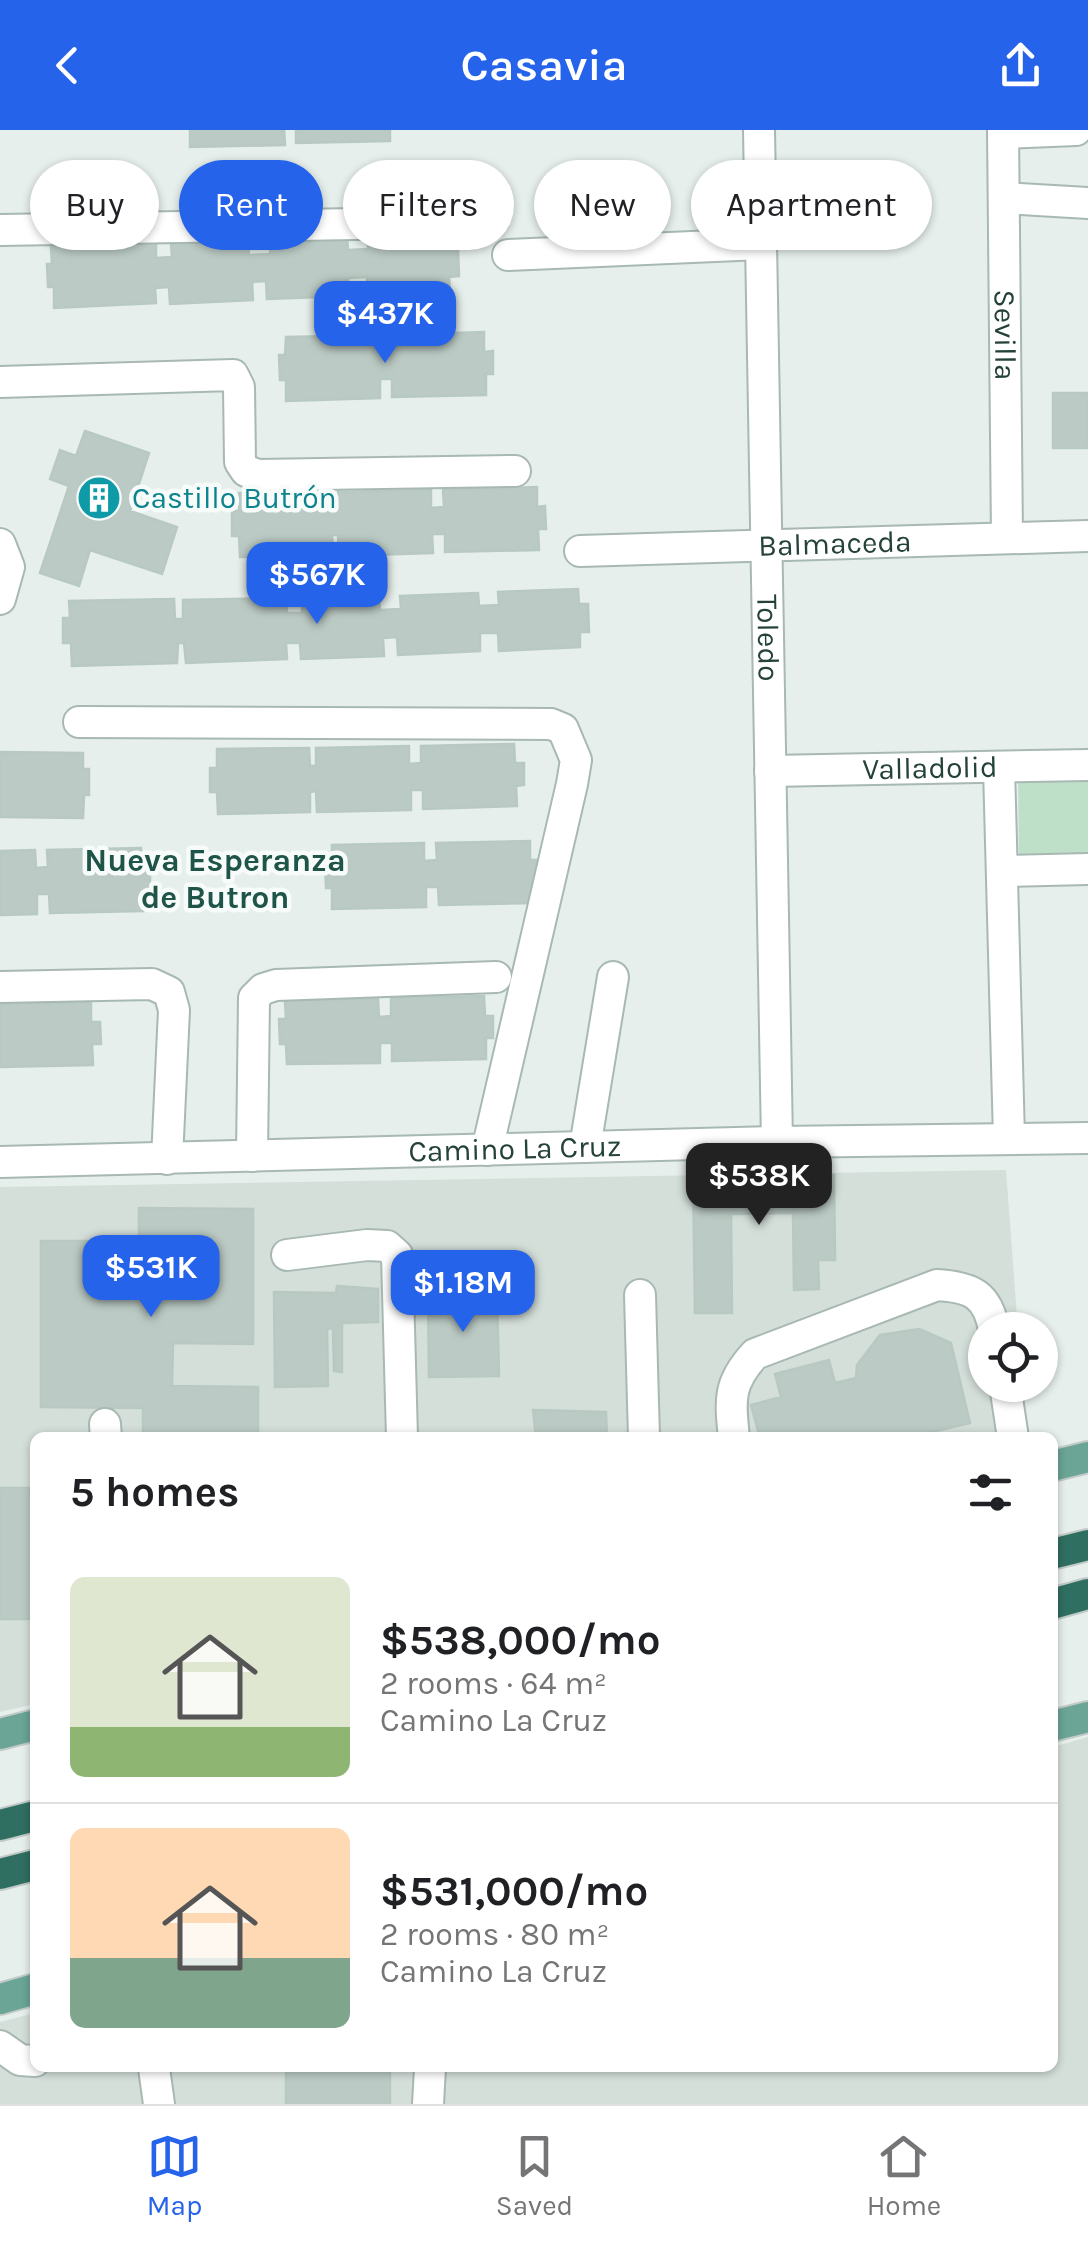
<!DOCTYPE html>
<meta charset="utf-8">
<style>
:root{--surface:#fff;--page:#f2f2f2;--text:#202124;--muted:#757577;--line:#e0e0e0;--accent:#2563eb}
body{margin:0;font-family:Karla,sans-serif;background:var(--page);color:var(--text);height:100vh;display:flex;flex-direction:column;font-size:38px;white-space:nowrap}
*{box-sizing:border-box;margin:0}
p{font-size:32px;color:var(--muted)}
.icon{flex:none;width:55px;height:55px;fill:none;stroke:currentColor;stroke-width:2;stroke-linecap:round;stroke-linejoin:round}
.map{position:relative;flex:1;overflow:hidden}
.side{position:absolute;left:30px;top:1302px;width:1028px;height:640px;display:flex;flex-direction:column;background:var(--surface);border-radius:15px;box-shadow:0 2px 8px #0004}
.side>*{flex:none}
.guide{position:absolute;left:30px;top:30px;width:1030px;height:90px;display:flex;gap:20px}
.controls{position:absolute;left:968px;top:1182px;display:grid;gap:20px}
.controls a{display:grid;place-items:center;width:90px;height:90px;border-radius:50%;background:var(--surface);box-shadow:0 2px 8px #0004;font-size:50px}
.price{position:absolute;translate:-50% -85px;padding:0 22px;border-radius:20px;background:var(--accent);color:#fff;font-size:32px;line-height:65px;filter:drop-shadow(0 2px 5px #0008)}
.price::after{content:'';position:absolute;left:50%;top:60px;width:30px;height:22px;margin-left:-15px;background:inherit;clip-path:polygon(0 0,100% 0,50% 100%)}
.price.current{background:#222;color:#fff}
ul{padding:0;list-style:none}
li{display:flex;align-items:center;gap:30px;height:250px;padding:0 40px}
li+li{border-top:2px solid var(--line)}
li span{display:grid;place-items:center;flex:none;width:280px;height:200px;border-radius:15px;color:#555}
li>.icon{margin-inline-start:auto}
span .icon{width:120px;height:120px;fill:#fffc;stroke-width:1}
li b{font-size:42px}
h2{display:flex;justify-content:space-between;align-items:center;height:120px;padding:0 40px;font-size:42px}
.tag{padding:0 35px;border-radius:45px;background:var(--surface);box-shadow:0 2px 8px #0004;font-size:35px;line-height:90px}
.tag.current{background:var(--accent);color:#fff}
header{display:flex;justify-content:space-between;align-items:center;height:130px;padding:0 40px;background:var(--accent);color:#fff;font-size:45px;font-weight:600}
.menu{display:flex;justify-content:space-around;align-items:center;height:140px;border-top:2px solid var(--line);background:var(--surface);font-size:28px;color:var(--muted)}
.menu a{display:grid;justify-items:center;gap:5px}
.menu .current{color:var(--accent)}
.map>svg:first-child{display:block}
.built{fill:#d4dfda}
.green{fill:#bfe0c8}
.building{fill:#bbcac4;stroke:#b8c9c2;stroke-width:2.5}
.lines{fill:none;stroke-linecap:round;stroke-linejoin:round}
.minor-casing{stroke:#a8b8b2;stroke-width:34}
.major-casing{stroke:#c2cac8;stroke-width:34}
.highway-casing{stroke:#c2cac8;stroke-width:34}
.minor{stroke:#fff;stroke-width:30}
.major{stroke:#6aa596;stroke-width:30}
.highway{stroke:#2f6f62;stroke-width:30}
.labels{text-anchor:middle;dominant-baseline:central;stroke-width:9;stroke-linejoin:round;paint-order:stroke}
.street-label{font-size:30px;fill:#24423a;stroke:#f7fbf9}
.culture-label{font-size:30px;fill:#0d838f;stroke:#f7fbf9;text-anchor:start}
.neighbourhood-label{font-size:32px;font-weight:bold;fill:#1f5548;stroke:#f7fbf9}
</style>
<header><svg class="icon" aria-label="back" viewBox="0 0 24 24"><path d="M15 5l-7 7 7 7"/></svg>Casavia<svg class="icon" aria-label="share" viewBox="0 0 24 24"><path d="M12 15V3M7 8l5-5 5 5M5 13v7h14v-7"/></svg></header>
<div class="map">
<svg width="1088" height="1974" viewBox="0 0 1088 1974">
<rect width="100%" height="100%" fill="#e6efeb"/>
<path class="built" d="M1006,1040L1018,1200H985V1255H1022L1026,1307L35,1308V1574L0,1582V1057Z
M1088,1607V1974H0V1892L35,1883V1938H1052L1053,1617Z"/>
<path class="green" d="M1018,640L1088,641V735L1019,736Z"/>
<path class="building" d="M190,0H284L285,15L190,17Z
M296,0H390V11L296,13Z
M447,104V119L458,118L459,146L449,147L450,162L368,165L367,147L348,148L349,166L267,169L266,151L252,152L253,170L170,174L169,157L155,158L156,173L54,178V157H48L47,134H52L51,117L156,113V128L172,127L171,114L248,111L249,125L270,124V111L347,107L348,120L368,119L367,107Z
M484,202V222L493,221V244H486V265L392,267V249H380V268L286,271V250H280L279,225H285L286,207L378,205V223L391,222L390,205Z
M1053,263H1088V318H1053Z
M85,301L149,323L130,381L177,397L162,444L90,420L79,456L40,443L69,356L50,349L60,320L76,326Z
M537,357V377L545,376L546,399H538L539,420L445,422V404H432L433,423L339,426L338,405H332L333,425L240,427L239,406H232V381H239V363L331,362L332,380L338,379V362L431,360V378L444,377L443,360Z
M578,459L579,474H588L589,502H580V517L499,521L498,503H480V521L398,525L397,507L383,508L384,526L301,529L300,513H286L287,529L186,533L184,513H178L177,533L72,536L71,513H63V488H70L69,471L174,469L175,489H183V470L286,468L287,483H302V469L379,466L380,480L401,479L400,466L478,463L479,476L499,475L498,462Z
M514,614L515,633H524V655L516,656L517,676L423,679V660H411V680L317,682L316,661L310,662V682L218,684L217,662H210V638H217V619L309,618L310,636H316V618L409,616V634L421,633V616Z
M0,622L83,623V639H89V665H84L83,688L0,687Z
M530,711V730H539V752H531L532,773L439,775L438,757H426V777L332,779V758H326L325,733H332V715L424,713V731L437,730L436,713Z
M141,718L142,737H150V760H143V781L50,783L49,764H37V784L0,785V721L35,720L36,738L48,737L47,720Z
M484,866L485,886H493V908H486V929L392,931V913H380V933L287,934L286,914H280L279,889H286L285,871L378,869L379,887L391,886V868Z
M91,872V892H100L101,914H92L93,935L0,937V874Z
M834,1045L835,1130H818L819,1159L794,1160L793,1083L731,1084L732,1183H695L693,1047Z
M139,1078L253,1079V1214L173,1213L172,1256L258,1257V1308H143V1278L41,1277V1111H139Z
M337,1156L378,1159V1192L342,1193V1242L334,1241L333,1198L327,1199L328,1256L275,1257L274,1162L336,1163Z
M428,1164H497L499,1246L429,1247Z
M919,1199L951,1213L970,1293L923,1304V1308H760L751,1275L781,1267L775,1244L829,1230L835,1253L856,1248L857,1235L880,1205Z
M533,1280L606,1282L607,1308H536Z
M0,1358H33L34,1489H0Z
M286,1938H390V1974H286Z"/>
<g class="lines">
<defs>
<g id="minor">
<path id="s1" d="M759,0L777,1012"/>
<path id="s2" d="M1003,0L1007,408"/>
<path d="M1003,3L1076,0"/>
<path d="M1004,68L1088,73"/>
<path d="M0,100L413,93"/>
<path d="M508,125L761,114"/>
<path d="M0,252L233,245L239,257L240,332L246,341L258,345L515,341"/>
<path d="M0,414L9,437L0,469"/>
<path id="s3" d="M580,421L1088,406"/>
<path d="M79,592L551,594L563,599L576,630L572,654L487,1020"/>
<path d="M999,638L1009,1008"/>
<path id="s4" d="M770,641L1088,635"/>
<path d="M1002,741L1088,739"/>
<path d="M0,857L152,854L169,862L174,880L167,1029"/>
<path d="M585,1017L613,847"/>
<path d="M252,1026L254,868L263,859L276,855L496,847"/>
<path id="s5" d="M0,1032L777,1012L1088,1008"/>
<path d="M287,1125L367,1115L387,1116L397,1125L402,1308"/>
<path d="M640,1165L644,1308"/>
<path d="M1005,1255L1013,1308"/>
<path d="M105,1294L106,1308"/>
<path d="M734,1308C730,1270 728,1253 755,1224L937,1155C972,1157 988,1165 994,1200"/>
<path d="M0,1916L20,1930L35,1931"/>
<path d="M154,1938L159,1974"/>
<path d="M428,1974L430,1938"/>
</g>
<path id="major" d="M1052,1336L1088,1327
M1052,1596L1088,1587
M0,1604L35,1595
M0,1869L35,1859"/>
<path id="highway" d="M1052,1424L1088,1415
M1052,1474L1088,1464
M0,1695L35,1686
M0,1744L35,1735"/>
</defs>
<use href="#minor" class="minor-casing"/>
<use href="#major" class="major-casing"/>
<use href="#highway" class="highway-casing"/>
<use href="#minor" class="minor"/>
<use href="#major" class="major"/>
<use href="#highway" class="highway"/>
</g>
<defs>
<symbol id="building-disc" viewBox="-11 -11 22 22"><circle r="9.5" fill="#0f9aa8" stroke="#f7fbf9"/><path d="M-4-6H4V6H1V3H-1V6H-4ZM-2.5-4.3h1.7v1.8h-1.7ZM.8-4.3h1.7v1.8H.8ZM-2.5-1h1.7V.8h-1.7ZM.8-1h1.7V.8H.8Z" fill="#fff"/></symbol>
</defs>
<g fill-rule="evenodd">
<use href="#building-disc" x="74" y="343" width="50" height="50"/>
</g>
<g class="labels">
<g class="street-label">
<text stroke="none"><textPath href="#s2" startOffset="205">Sevilla</textPath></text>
<text stroke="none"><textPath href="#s3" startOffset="255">Balmaceda</textPath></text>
<text stroke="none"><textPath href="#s1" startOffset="508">Toledo</textPath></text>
<text stroke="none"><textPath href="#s4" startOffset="160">Valladolid</textPath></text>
<text stroke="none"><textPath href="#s5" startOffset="515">Camino La Cruz</textPath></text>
</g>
<g class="culture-label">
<text x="132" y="368">Castillo Butrón</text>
</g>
<g class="neighbourhood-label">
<text x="215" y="730">Nueva Esperanza<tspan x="215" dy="37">de Butron</tspan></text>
</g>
</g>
</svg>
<div class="controls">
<a><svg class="icon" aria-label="locate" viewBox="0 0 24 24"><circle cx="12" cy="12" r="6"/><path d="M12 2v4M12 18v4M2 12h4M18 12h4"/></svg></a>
</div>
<b class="price" style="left:385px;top:236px">$437K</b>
<b class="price" style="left:317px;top:497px">$567K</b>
<b class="price current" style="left:759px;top:1098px">$538K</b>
<b class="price" style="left:151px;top:1190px">$531K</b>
<b class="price" style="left:463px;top:1205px">$1.18M</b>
<div class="guide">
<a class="tag">Buy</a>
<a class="tag current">Rent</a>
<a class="tag">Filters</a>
<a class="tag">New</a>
<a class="tag">Apartment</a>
</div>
<section class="side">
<h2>5 homes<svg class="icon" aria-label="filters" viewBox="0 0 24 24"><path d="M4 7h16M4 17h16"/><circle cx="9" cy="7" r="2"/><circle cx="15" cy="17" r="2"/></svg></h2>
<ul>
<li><span style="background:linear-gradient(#dfe7d0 75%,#8fb573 0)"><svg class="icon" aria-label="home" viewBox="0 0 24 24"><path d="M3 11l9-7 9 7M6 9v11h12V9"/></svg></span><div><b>$538,000/mo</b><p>2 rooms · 64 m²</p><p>Camino La Cruz</p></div></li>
<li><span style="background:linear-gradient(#ffd9b3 65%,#7fa58c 0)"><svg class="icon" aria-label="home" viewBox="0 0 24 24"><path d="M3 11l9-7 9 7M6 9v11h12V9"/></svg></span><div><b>$531,000/mo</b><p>2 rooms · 80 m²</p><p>Camino La Cruz</p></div></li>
</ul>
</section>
</div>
<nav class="menu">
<a class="current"><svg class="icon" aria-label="map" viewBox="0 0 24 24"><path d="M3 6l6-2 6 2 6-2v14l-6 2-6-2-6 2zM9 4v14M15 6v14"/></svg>Map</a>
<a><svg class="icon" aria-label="saved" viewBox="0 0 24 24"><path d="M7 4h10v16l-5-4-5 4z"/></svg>Saved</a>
<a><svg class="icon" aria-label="home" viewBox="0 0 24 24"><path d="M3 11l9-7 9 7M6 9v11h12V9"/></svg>Home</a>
</nav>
